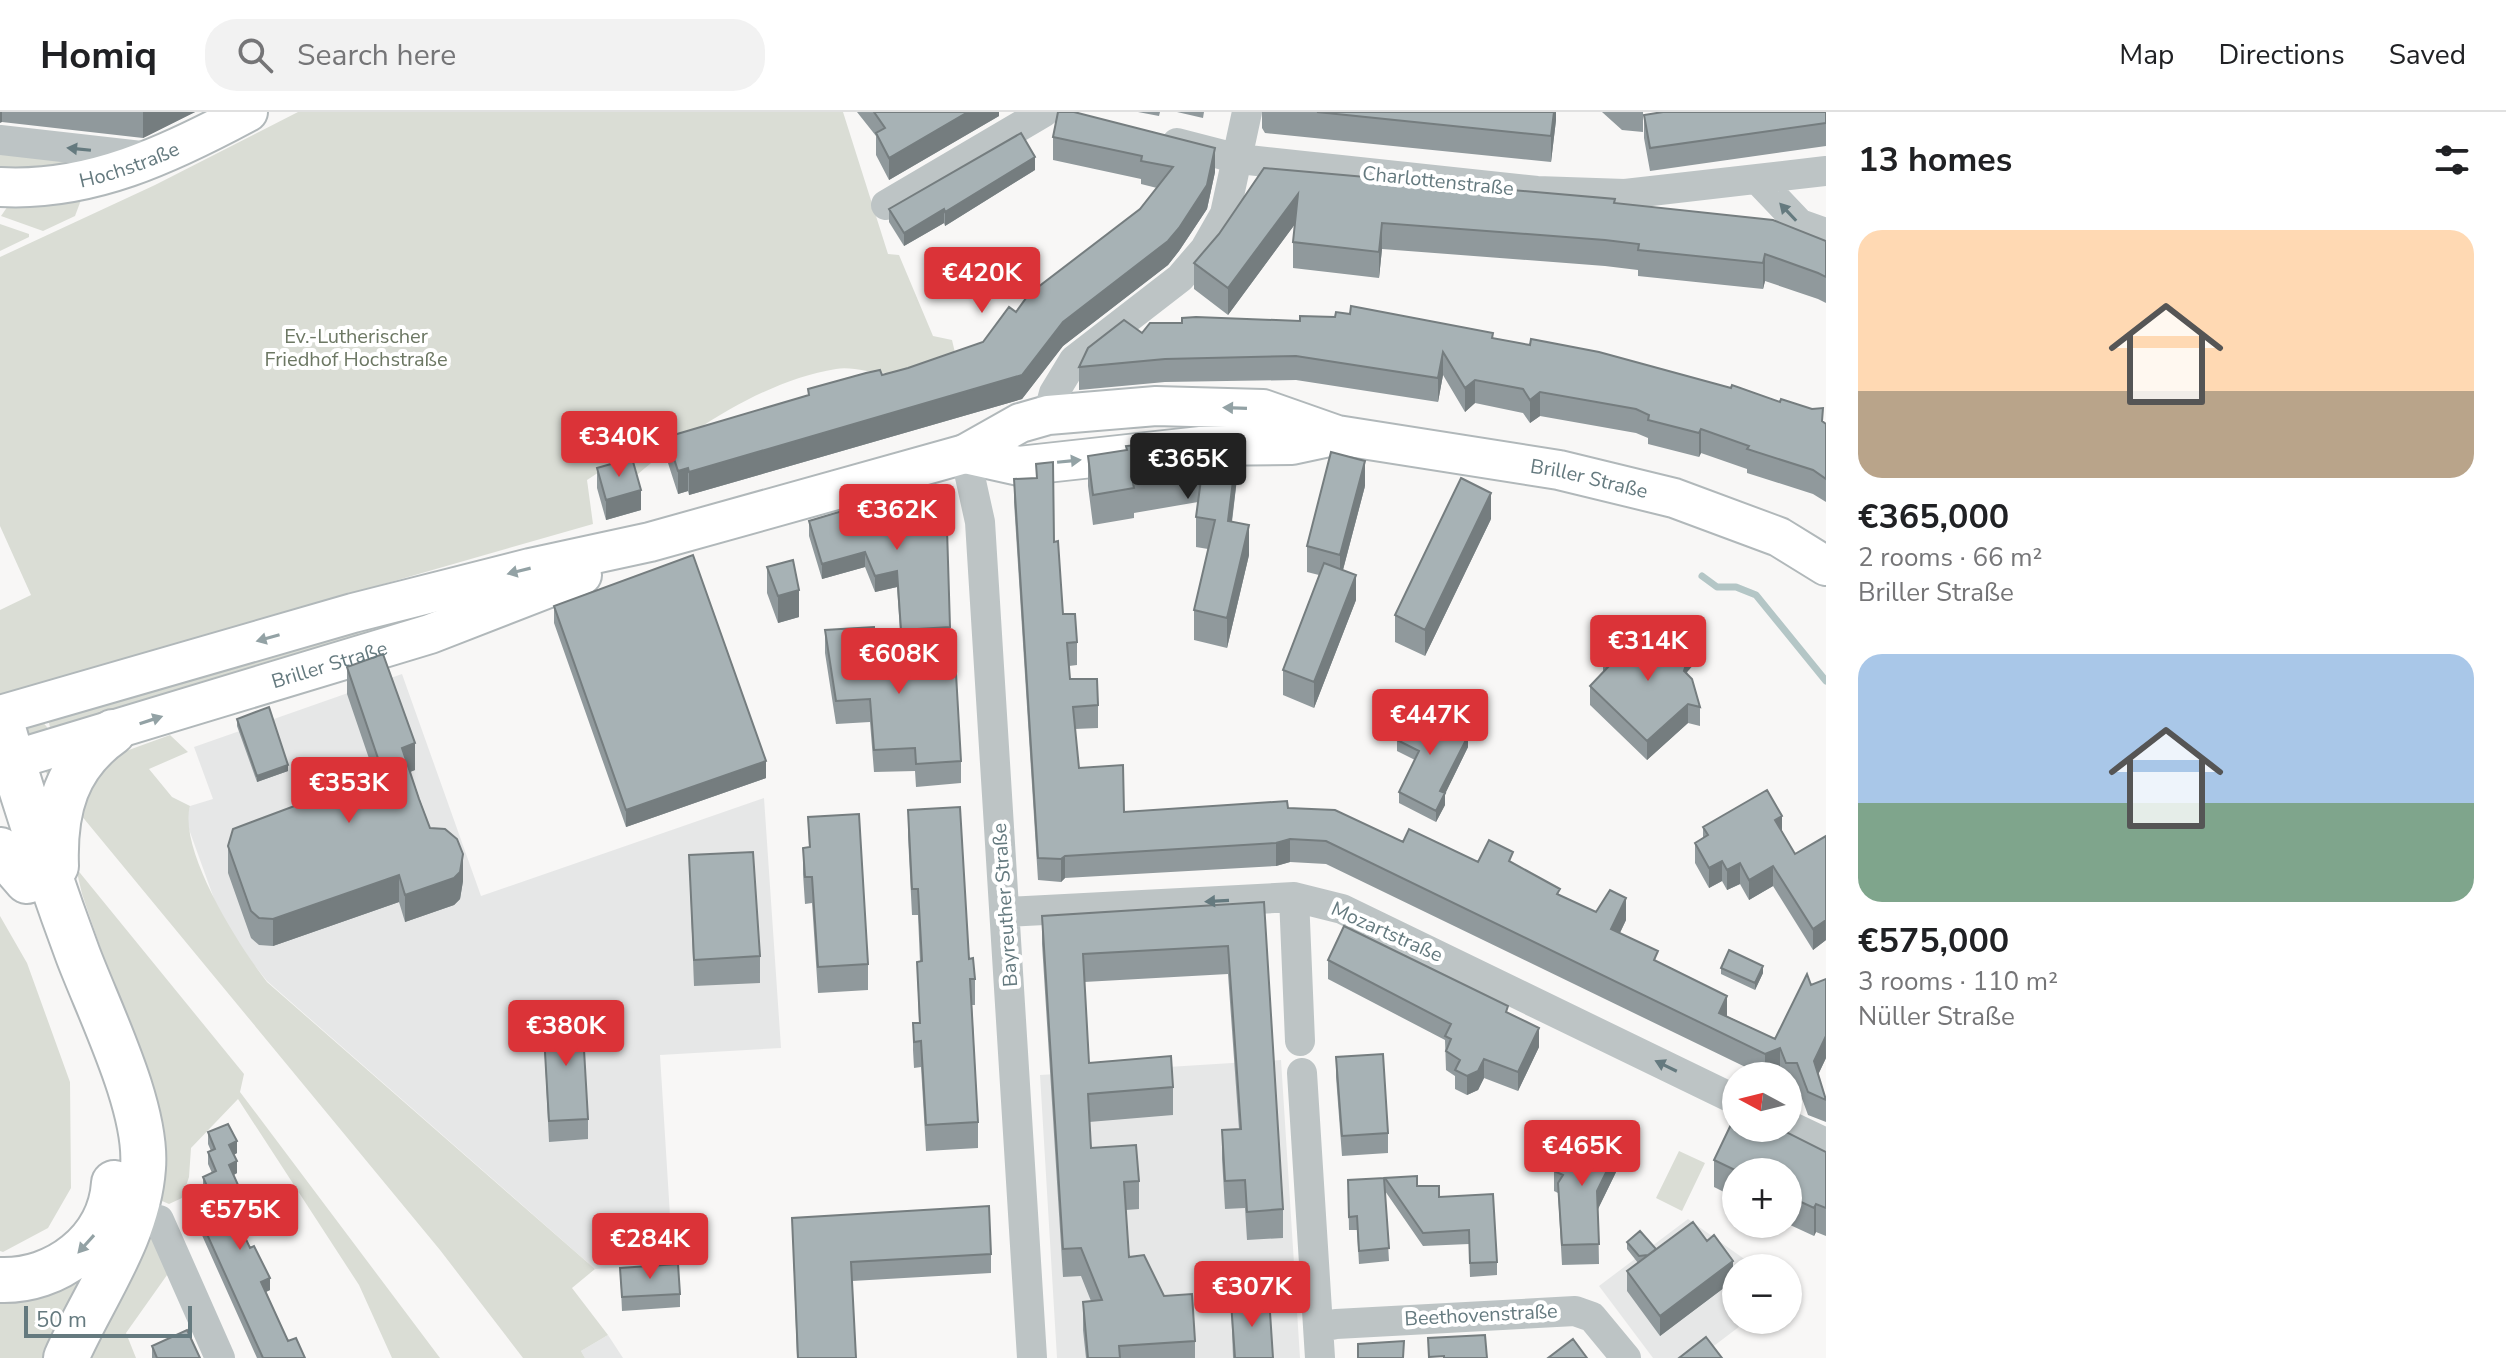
<!DOCTYPE html>
<meta charset="utf-8">
<style>
:root{--surface:#fff;--page:#f2f2f2;--text:#202124;--muted:#757577;--line:#e0e0e0;--accent:#db3338}
body{margin:0;font-family:"Nunito Sans",sans-serif;background:var(--page);color:var(--text);height:100vh;display:flex;flex-direction:column;font-size:30px;white-space:nowrap}
*{box-sizing:border-box;margin:0}
p{font-size:26px;color:var(--muted)}
.icon{flex:none;width:44px;height:44px;fill:none;stroke:currentColor;stroke-width:2;stroke-linecap:round;stroke-linejoin:round}
.map{position:relative;flex:1;overflow:hidden}
.details{display:flex;flex-direction:column;background:var(--surface);width:680px}
.details>*{flex:none}
.needle{width:52px;rotate:277deg}
.buttons{position:absolute;left:1722px;top:950px;display:grid;gap:16px}
.buttons a{display:grid;place-items:center;width:80px;height:80px;border-radius:50%;background:var(--surface);box-shadow:0 2px 6px #0004;font-size:40px}
.scale{position:absolute;left:24px;bottom:20px;width:168px;box-sizing:border-box;padding-left:8px;border:4px solid #657a7f;border-top:0;font-size:22px;line-height:28px;white-space:nowrap;color:#657a7f;-webkit-text-stroke:6px #fff;paint-order:stroke}
.price{position:absolute;translate:-50% -68px;padding:0 18px;border-radius:8px;background:var(--accent);color:#fff;font-size:26px;line-height:52px;filter:drop-shadow(0 2px 4px #0008)}
.price::after{content:'';position:absolute;left:50%;top:48px;width:24px;height:18px;margin-left:-12px;background:inherit;clip-path:polygon(0 0,100% 0,50% 100%)}
.price.selected{background:#222;color:#fff}
ul{padding:0;list-style:none}
li{display:grid;align-content:center;gap:16px;height:424px;padding:0 32px}
li span{display:grid;place-items:center;height:248px;border-radius:24px;color:#555}
li>.icon{margin-inline-start:auto}
span .icon{width:144px;height:144px;fill:#fffc;stroke-width:1}
li b{font-size:34px}
h2{display:flex;justify-content:space-between;align-items:center;height:96px;padding:0 32px;font-size:34px}
header{display:flex;align-items:center;gap:48px;box-sizing:border-box;height:112px;padding:0 40px;background:var(--surface);border-bottom:2px solid var(--line)}
header strong{font-size:38px}
nav{display:flex;gap:44px;margin-inline-start:auto;font-size:28px}
.search{width:560px;height:72px;background:var(--page);display:flex;align-items:center;gap:20px;box-sizing:border-box;padding:0 28px;border-radius:32px;color:var(--muted);font-size:30px}
main{display:flex;flex:1;min-height:0}
.map>svg:first-child{display:block}
.built{fill:#e6e7e7}
.green{fill:#daddd5}
.lines{fill:none;stroke-linecap:round;stroke-linejoin:round}
.stream{stroke:#b4c6c6;stroke-width:7}
.major-casing{stroke:#b1b8ba;stroke-width:42}
.highway-casing{stroke:#b1b7b9;stroke-width:48}
.minor{stroke:#bdc4c5;stroke-width:30}
.major{stroke:#fff;stroke-width:38}
.highway{stroke:#fff;stroke-width:44}
.wall{fill:#90999c}
.shaded-wall{fill:#757d7f}
.building{fill:#a7b2b5;stroke:#757d7f;stroke-width:2}
.oneway{fill:#657a7f}
.oneway2{fill:#93a2a5}
.labels{text-anchor:middle;dominant-baseline:central;stroke-width:8;stroke-linejoin:round;paint-order:stroke}
.street-label{font-size:20px;fill:#657a7f;stroke:#fff}
.park-label{font-size:20px;fill:#6c7763;stroke:#fff}
</style>
<header>
<strong>Homiq</strong>
<div class="search"><svg class="icon" aria-label="search" viewBox="0 0 24 24"><circle cx="10" cy="10" r="6"/><path d="M15 15l6 6"/></svg>Search here</div>
<nav><a>Map</a><a>Directions</a><a>Saved</a></nav>
</header>
<main>
<div class="map">
<svg width="1826" height="1246" viewBox="0 0 1826 1246">
<rect width="100%" height="100%" fill="#f8f7f6"/>
<path class="built" d="M402,562L481,784L764,686L781,936L660,943L673,1152L595,1157L267,869L238,833L217,795L186,709L190,694L213,687L194,635Z
M1281,948L1300,1246H1057L1040,963Z
M1688,1107L1757,1156H1736V1208H1748L1698,1246H1653L1599,1174Z
M608,1223L623,1246H585L581,1239Z"/>
<path class="green" d="M298,0H843L888,142L899,143L933,224L952,228L957,249C935,253 912,260 890,261C872,262 853,254 836,257C766,268 690,318 638,362L610,353L587,368L593,412L0,582V498L31,483L0,414V145L155,73Z
M0,42L73,50L79,56L0,57Z
M72,83L81,88L75,104L43,119L1,104L10,91Z
M0,112L29,122V125L0,139Z
M547,462L153,596L115,643L170,623L188,640L149,657L172,685L190,694C178,738 239,834 267,870L595,1157L572,1176L608,1223L581,1239L585,1246H523L440,1138L0,605L17,579L51,620L47,602Z
M76,756L244,962L240,980L440,1246H392L359,1173L238,987L191,1036L189,1065L182,1086L169,1092L155,1086L142,957L82,782Z
M0,804L27,851L70,970L71,1076L48,1116L3,1140L0,1139Z
M1679,1039L1705,1051L1682,1099L1656,1086Z
M153,1099L172,1156L126,1221L136,1246H87Z
M91,1152L44,1246H0V1183Z"/>
<g class="lines">
<path class="stream" d="M1702,464L1717,475H1736L1756,483L1826,569"/>
<defs>
<g id="major">
<path id="s1" d="M0,75C90,80 170,42 248,0"/>
<path d="M965,342L1019,354L1201,334L1292,333L1334,324"/>
<path id="s2" d="M0,603L353,501L530,456L650,430L965,342L1020,311L1048,303L1156,294L1263,297L1337,323L1559,358L1674,386L1779,425L1826,454"/>
<path id="s3" d="M0,652L430,522L582,463"/>
</g>
<path id="highway" d="M0,606C23,686 49,765 78,843C100,901 148,996 143,1056C138,1126 93,1184 66,1246
M0,738L27,769
M56,754C54,698 66,653 113,620
M0,1168C56,1170 110,1130 114,1071"/>
</defs>
<use href="#major" class="major-casing"/>
<use href="#highway" class="highway-casing"/>
<path class="minor" d="M0,28L150,45
M1177,31L1239,47L1537,79L1625,82L1826,59
M1758,68L1800,112L1826,121
M886,93L1044,0
M1048,303L1054,281L1074,248L1180,166L1205,137L1225,102L1247,0
M965,342L980,410L1032,1246
M1294,785L1300,929
M1006,800L1294,785L1342,797L1736,988
M1302,961L1320,1246
M1788,1013L1826,1031
M159,1108L220,1246
M1319,1221L1326,1214L1336,1212L1575,1199L1592,1205L1626,1246"/>
<use href="#major" class="major"/>
<use href="#highway" class="highway"/>
</g>
<path class="wall" d="M0,0H195L143,26L2,10Z
M857,0H999V4L889,68L876,43V24Z
M1138,0H1160L1159,4Z
M1177,0H1204L1203,6Z
M1262,0H1556V8L1551,50L1265,21L1262,16Z
M1602,0H1643V20L1622,18Z
M1826,0V34L1650,59L1644,26V3Z
M1053,25L1215,60L1207,97L1179,139L1168,153L1063,234L1022,287L689,383L688,379L678,382L667,348V325L808,283V277L882,263L908,256L983,230L1016,200L1140,97L1157,76L1141,72V67L1053,48Z
M1264,56L1615,91L1826,129V191L1818,187L1765,169L1763,177L1638,164V158L1605,154L1382,137L1379,166L1293,156V130L1295,112L1228,203L1194,177V151L1219,122Z
M1035,58L945,114L944,111L904,134L889,110V97Z
M1142,221L1493,226L1823,310L1826,312V390L1813,382L1747,361V357L1701,341L1699,345L1648,332V326L1636,321L1540,304L1530,311L1523,301L1475,291L1465,300L1443,263L1438,290L1296,268L1165,270L1079,278V255Z
M1088,344L1238,358L1232,410L1249,443L1227,536L1194,528V498L1208,437L1196,435V405L1198,390L1134,401V406L1093,413L1088,374Z
M597,356L641,398L606,408L597,376Z
M1014,367L1054,430L1063,502L1077,530V553L1069,554L1070,567L1098,593V616L1075,617L1079,656L1124,700L1288,696L1478,750L1513,751L1560,783L1596,800L1626,808L1620,821L1727,904L1775,927L1811,873L1826,867V946L1818,963L1826,988V1010L1808,1003L1797,973L1788,974V964H1782L1780,959L1764,964L1326,752L1290,750L1276,754L1065,766L1061,770L1038,768L1014,390Z
M1365,374L1343,458L1356,488L1314,596L1283,583V558L1319,463L1307,460V434Z
M869,391L950,515V530L901,533L897,475L875,480L865,455L822,467L809,424V409Z
M1491,407L1425,544L1395,530V503Z
M767,455L799,505L778,511L767,481Z
M554,494L766,666L626,715L554,511Z
M825,518L876,549L961,649V671L916,675L915,659L874,660L870,610L836,612L825,541Z
M1658,534L1703,542L1687,560L1700,595V614L1688,611L1647,648L1590,593V574L1603,561V543L1630,539Z
M347,555L415,658L410,660L430,716L463,769L460,787L454,793L405,810L399,790L273,834L259,833L251,826L228,761V734L375,664L347,582Z
M237,607L288,659L257,670L237,614Z
M1397,628L1468,635L1445,682V693L1436,710L1399,691V680L1415,648L1397,639Z
M908,698L969,847L975,867V893H972L978,1010V1036L926,1039L921,955L914,956L913,938V911H919L917,850H920L918,803H912L908,724Z
M808,705L868,852V878L818,881L812,791L805,792L803,762V736L809,735Z
M1703,715L1782,719L1795,742L1826,724V828L1813,838L1773,774L1749,788L1740,772L1727,778L1722,769L1709,776L1695,751V731L1703,726Z
M689,743L760,844V871L694,874Z
M1264,790L1283,1097V1126L1247,1128L1245,1096L1225,1097L1222,1047V1018L1239,1017L1228,862L1084,870L1089,951L1173,975V1003L1089,1010L1091,1036L1139,1069V1097L1126,1098L1129,1145L1164,1184L1195,1229V1246H1086L1083,1218V1190L1091,1189L1081,1164L1063,1165L1042,832V804Z
M1328,848L1508,901L1539,935L1518,979L1484,966L1478,978L1467,983L1455,977V964L1446,958L1445,928L1328,867Z
M1721,856L1763,861L1755,878L1721,862Z
M543,906L588,1007V1027L549,1030Z
M1336,945L1388,1021V1041L1342,1044L1336,965Z
M208,1020L237,1041L234,1043L237,1061L234,1063L243,1096L234,1100L270,1178L266,1180L288,1229L305,1246H257L192,1101V1089L206,1083L203,1076V1065L212,1061L208,1052V1040L211,1039L208,1032Z
M1826,1040V1124L1816,1120L1814,1124L1788,1112V1060H1736V1086L1714,1075V1048Z
M1617,1058L1598,1097L1599,1152L1562,1153L1558,1081L1554,1079V1059Z
M1385,1066L1417,1074L1439,1085L1497,1150V1163L1470,1165L1469,1132L1423,1134L1385,1079L1389,1149L1359,1152L1357,1118H1349L1348,1068L1385,1077Z
M792,1106L991,1142V1161L852,1169L856,1246H797Z
M1627,1130L1656,1137L1733,1169L1660,1224L1627,1179V1159L1638,1151L1627,1137Z
M620,1156L680,1182V1195L622,1199Z
M1231,1190L1273,1246H1233Z
M152,1234L200,1246H152Z"/>
<path class="shaded-wall" d="M0,0H2V10L0,11Z
M143,0H195L143,26Z
M968,0H999V4L889,68V46Z
M1554,0H1556V8L1551,50V24Z
M1215,36V60L1207,97L1179,139L1168,153L1063,234L1022,287L689,383V360L1063,210Z
M1035,45V58L945,114V100Z
M1298,82V108L1228,203V176Z
M944,97V111L904,134V121Z
M1382,111V137L1379,166V140Z
M1765,142V169L1763,177V151Z
M1443,240V263L1438,290V266Z
M1475,268V291L1465,300V276Z
M1540,280V304L1530,311V288Z
M1701,317V341L1699,345V321Z
M1238,328V358L1228,439V409Z
M1365,349V374L1340,469V443Z
M688,356V379L678,382V359Z
M641,378V398L606,408V388Z
M1491,381V407L1425,544V518Z
M1249,413V443L1227,536V506Z
M865,440V455L822,467V452Z
M897,459V475L875,480V464Z
M1356,463V488L1314,596V570Z
M799,478V505L778,511V484Z
M1703,524V542L1687,560V568L1684,578V543Z
M1688,592V611L1647,648V629Z
M1468,624V635L1445,682V693L1436,710V699L1440,679Z
M415,631V658L402,663V636Z
M766,649V666L626,715V698Z
M288,653V659L257,670V664Z
M1782,704V724L1775,708Z
M1290,727V750L1276,754V731Z
M463,742V769L460,787L454,793L405,810V783Z
M1065,744V766L1061,770V747Z
M1722,749V769L1709,776V756Z
M1740,751V772L1727,778V758Z
M1773,754V774L1749,788V768Z
M399,763V790L273,834V807Z
M1626,786V808L1611,839V817Z
M1826,808V828L1813,838V817Z
M1763,854V861L1755,878V871Z
M1727,884V906L1719,901Z
M1539,916V935L1518,979V960Z
M1826,924V946L1814,971V949Z
M1780,936V959L1765,964V942Z
M1484,947V966L1478,978L1467,983V964Z
M237,1029V1041L229,1045V1033Z
M1617,1038V1058L1597,1099V1079Z
M237,1049V1061L229,1065V1053Z
M243,1084V1096L229,1102V1091Z
M1816,1092V1120L1814,1124V1096Z
M1733,1149V1169L1660,1224V1204Z
M270,1166V1178L261,1182V1170Z"/>
<path class="building" d="M874,0H968L889,46L876,21L885,16Z
M1058,0H1074L1215,36L1207,73L1179,116L1168,129L1063,210L1022,263L689,360L688,356L678,359L667,325L809,283L808,277L866,261L880,258L882,263L908,256L983,230L1009,195L1016,200L1029,182L1140,97L1173,55L1141,49L1142,44L1053,25Z
M1317,0H1554L1551,24Z
M1663,0H1826V11L1650,36L1644,3Z
M1021,21L1035,45L945,100L944,97L904,121L889,97Z
M1264,56L1615,87L1614,91L1773,108L1826,129V165L1818,161L1765,142L1763,151L1638,138L1639,132L1605,128L1382,111L1379,140L1293,130L1298,82L1228,176L1194,151L1219,122Z
M1351,194L1493,221L1492,226L1530,233L1531,227L1599,240L1731,276L1732,273L1780,290L1781,287L1812,297L1823,296L1822,309L1826,312V367L1813,358L1747,337L1749,334L1701,317L1699,321L1648,308L1649,303L1636,297L1540,280L1530,288L1523,277L1475,268L1465,276L1443,240L1438,266L1296,244L1165,247L1079,255L1088,236L1124,208L1142,221L1150,211H1182V206L1196,205L1300,209V204L1335,205L1336,200L1350,202Z
M1201,326L1238,328L1228,409L1249,413L1227,506L1194,498L1215,408L1196,405L1202,360L1133,371L1134,376L1093,383L1088,344L1127,338L1126,334Z
M1331,340L1365,349L1340,443L1307,434Z
M632,346L641,378L606,388L597,356Z
M1053,350L1054,430L1058,429L1063,502H1075L1077,530L1067,531L1070,567H1097L1098,593L1073,595L1079,656L1123,653L1124,700L1287,689L1288,696L1335,698L1403,730L1409,717L1478,750L1489,728L1513,740L1509,749L1560,777L1557,782L1596,800L1610,778L1626,786L1611,817L1658,839L1654,848L1727,884L1719,901L1775,927L1807,862L1811,873L1826,867V924L1814,949L1826,988L1808,980L1797,951H1786L1780,936L1765,942L1326,729L1290,727L1276,731L1065,744L1061,747L1038,746L1014,367L1037,366L1036,352Z
M1461,366L1491,381L1425,518L1395,503Z
M930,380L947,417L950,515L901,518L897,459L875,464L865,440L822,452L809,409L869,391Z
M693,443L766,649L626,698L554,494Z
M793,448L799,478L778,484L767,455Z
M1324,451L1356,463L1314,570L1283,558Z
M874,515L876,549L955,544L961,649L916,652L915,636L874,638L870,587L836,589L825,518Z
M1646,523L1658,534L1703,524L1684,543L1687,549L1684,559L1692,567L1700,595L1688,592L1647,629L1590,574L1609,554L1603,543L1616,529L1630,539Z
M383,542L415,631L402,636L419,687L430,716L445,717L457,727L463,742L460,760L454,766L405,783L399,763L273,807L259,806L251,799L228,734L233,717L383,661L347,555Z
M269,595L288,653L257,664L237,607Z
M1412,596L1468,624L1440,679L1445,681L1436,699L1399,680L1419,639L1397,628Z
M1767,678L1782,704L1775,708L1795,742L1826,724V808L1813,817L1773,754L1749,768L1740,751L1727,758L1722,749L1709,756L1695,731L1708,723L1703,715Z
M960,695L969,847L973,846L975,867H970L978,1010L926,1013L921,929L914,930L913,911H920L917,850L922,849L918,777H912L908,698Z
M859,702L868,852L818,855L812,765H805L803,736L810,735L808,705Z
M753,740L760,844L694,848L689,743Z
M1264,790L1283,1097L1247,1100L1245,1068L1225,1069L1222,1018L1241,1017L1228,834L1083,842L1089,951L1171,944L1173,975L1088,982L1091,1036L1136,1033L1139,1069L1124,1070L1129,1145L1144,1143L1164,1184L1192,1182L1195,1229L1119,1234L1120,1246H1088L1083,1190L1102,1188L1081,1136L1063,1137L1042,804Z
M1344,814L1508,894L1506,900L1539,916L1518,960L1484,947L1478,959L1467,964L1455,958L1460,948L1446,939L1451,927L1445,924L1451,912L1328,848Z
M1729,838L1763,854L1755,871L1721,856Z
M582,903L588,1007L549,1009L543,906Z
M1383,942L1388,1021L1342,1024L1336,945Z
M1736,1002V1016H1778L1826,1040V1096L1816,1092L1814,1096L1788,1084V1060H1739L1714,1048Z
M228,1012L237,1029L229,1033L237,1049L229,1053L243,1084L229,1091L250,1136L254,1134L270,1166L261,1170L288,1229L296,1226L305,1246H263L192,1089L210,1081L203,1065L216,1059L208,1040L215,1037L208,1020Z
M1574,1017L1617,1038L1597,1079L1599,1132L1562,1133L1558,1071L1563,1063L1554,1059Z
M1417,1064V1074H1439V1085L1493,1082L1497,1150L1470,1151L1469,1118L1423,1121L1385,1066Z
M1384,1066L1389,1136L1359,1139L1357,1104L1349,1105L1348,1068Z
M989,1094L991,1142L851,1150L856,1246H798L792,1106Z
M1693,1110L1707,1129L1714,1123L1733,1149L1660,1204L1627,1159Z
M1640,1119L1656,1137L1648,1143L1639,1144L1627,1130Z
M678,1152L680,1182L622,1185L620,1156Z
M1269,1185L1273,1246H1235L1231,1190Z
M187,1218L200,1246H157L152,1234Z
M1485,1223L1487,1246H1444V1244L1429,1245L1428,1226Z
M1706,1225L1722,1246H1679Z
M1573,1227L1587,1246H1548Z
M1404,1229L1403,1246H1358V1232Z"/>
<defs><path id="oneway-solid" d="M-6-.8H1V-3.2L6.5 0L1 3.2V.8H-6Z" transform="scale(2)"/></defs>
<g class="oneway">
<use href="#oneway-solid" transform="translate(79 37) rotate(-174)"/>
<use href="#oneway-solid" transform="translate(1788 100) rotate(-133)"/>
<use href="#oneway-solid" transform="translate(1217 789) rotate(177)"/>
<use href="#oneway-solid" transform="translate(1666 954) rotate(-154)"/>
</g>
<g class="oneway2">
<use href="#oneway-solid" transform="translate(1235 296) rotate(-178)"/>
<use href="#oneway-solid" transform="translate(1069 349) rotate(-6)"/>
<use href="#oneway-solid" transform="translate(519 459) rotate(166)"/>
<use href="#oneway-solid" transform="translate(268 526) rotate(164)"/>
<use href="#oneway-solid" transform="translate(151 608) rotate(-18)"/>
<use href="#oneway-solid" transform="translate(86 1132) rotate(132)"/>
</g>
<g class="labels">
<g class="street-label">
<text stroke="none"><textPath href="#s1" startOffset="132">Hochstraße</textPath></text>
<text transform="translate(1438 69) rotate(6)">Charlottenstraße</text>
<text stroke="none"><textPath href="#s2" startOffset="1642">Briller Straße</textPath></text>
<text stroke="none"><textPath href="#s3" startOffset="344">Briller Straße</textPath></text>
<text transform="translate(1005 793) rotate(-94)">Bayreuther Straße</text>
<text transform="translate(1387 820) rotate(24)">Mozartstraße</text>
<text transform="translate(1481 1203) rotate(-3)">Beethovenstraße</text>
</g>
<g class="park-label">
<text x="356" y="224">Ev.-Lutherischer<tspan x="356" dy="23">Friedhof Hochstraße</tspan></text>
</g>
</g>
</svg>
<div class="buttons">
<a><svg class="needle" viewBox="-14 -14 28 28"><path d="M0-13l5 13h-10z" fill="#e53935"/><path d="M0 13l5-13h-10z" fill="#757577"/></svg></a>
<a>+</a>
<a>−</a>
</div>
<div class="scale">50 m</div>
<b class="price" style="left:982px;top:203px">€420K</b>
<b class="price" style="left:619px;top:367px">€340K</b>
<b class="price selected" style="left:1188px;top:389px">€365K</b>
<b class="price" style="left:897px;top:440px">€362K</b>
<b class="price" style="left:1648px;top:571px">€314K</b>
<b class="price" style="left:899px;top:584px">€608K</b>
<b class="price" style="left:1430px;top:645px">€447K</b>
<b class="price" style="left:349px;top:713px">€353K</b>
<b class="price" style="left:566px;top:956px">€380K</b>
<b class="price" style="left:1582px;top:1076px">€465K</b>
<b class="price" style="left:240px;top:1140px">€575K</b>
<b class="price" style="left:650px;top:1169px">€284K</b>
<b class="price" style="left:1252px;top:1217px">€307K</b>
</div>
<section class="details">
<h2>13 homes<svg class="icon" aria-label="filters" viewBox="0 0 24 24"><path d="M4 7h16M4 17h16"/><circle cx="9" cy="7" r="2"/><circle cx="15" cy="17" r="2"/></svg></h2>
<ul>
<li><span style="background:linear-gradient(#ffd9b3 65%,#b9a48a 0)"><svg class="icon" aria-label="home" viewBox="0 0 24 24"><path d="M3 11l9-7 9 7M6 9v11h12V9"/></svg></span><div><b>€365,000</b><p>2 rooms · 66 m²</p><p>Briller Straße</p></div></li>
<li><span style="background:linear-gradient(#a9c7e8 60%,#7fa58c 0)"><svg class="icon" aria-label="home" viewBox="0 0 24 24"><path d="M3 11l9-7 9 7M6 9v11h12V9"/></svg></span><div><b>€575,000</b><p>3 rooms · 110 m²</p><p>Nüller Straße</p></div></li>
</ul>
</section>
</main>
